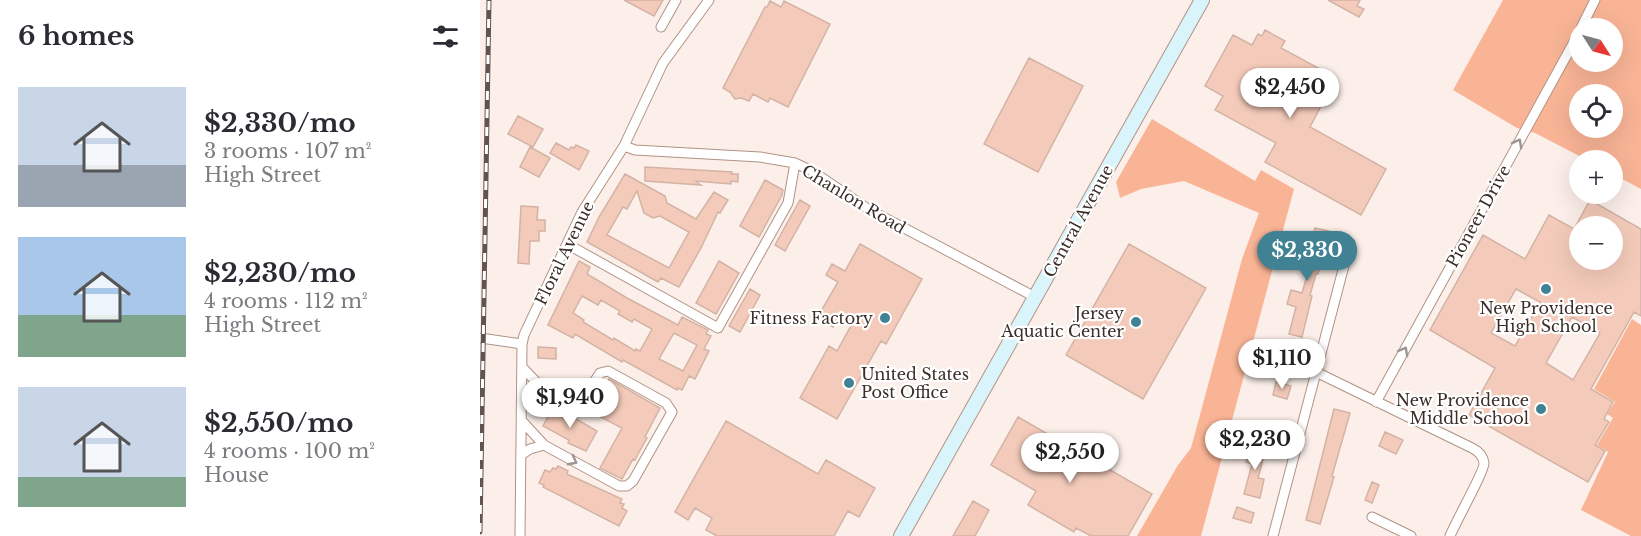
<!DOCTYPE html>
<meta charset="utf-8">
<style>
:root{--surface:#fff;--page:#f7f7f7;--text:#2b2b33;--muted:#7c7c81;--accent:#418194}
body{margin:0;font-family:"Libre Baskerville",serif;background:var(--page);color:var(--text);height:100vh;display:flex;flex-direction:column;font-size:22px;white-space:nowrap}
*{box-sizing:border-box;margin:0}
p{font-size:20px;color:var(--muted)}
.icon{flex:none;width:33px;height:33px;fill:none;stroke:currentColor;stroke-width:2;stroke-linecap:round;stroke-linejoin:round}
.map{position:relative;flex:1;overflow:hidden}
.sheet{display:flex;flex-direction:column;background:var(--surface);width:480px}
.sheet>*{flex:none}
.needle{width:39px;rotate:126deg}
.fabs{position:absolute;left:1089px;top:18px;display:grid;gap:12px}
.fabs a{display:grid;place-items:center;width:54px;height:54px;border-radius:50%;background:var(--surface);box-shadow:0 6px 24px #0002;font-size:30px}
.price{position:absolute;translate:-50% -51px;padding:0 14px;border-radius:21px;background:#fff;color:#222;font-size:20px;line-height:39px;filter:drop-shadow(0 2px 3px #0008)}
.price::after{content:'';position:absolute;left:50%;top:36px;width:18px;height:14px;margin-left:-9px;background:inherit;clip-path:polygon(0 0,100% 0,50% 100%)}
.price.active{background:var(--accent);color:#fff}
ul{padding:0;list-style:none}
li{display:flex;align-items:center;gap:18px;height:150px;padding:0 18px}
li span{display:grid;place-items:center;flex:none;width:168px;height:120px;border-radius:0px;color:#555}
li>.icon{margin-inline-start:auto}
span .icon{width:72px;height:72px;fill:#fffc;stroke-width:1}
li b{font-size:26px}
h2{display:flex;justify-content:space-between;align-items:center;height:72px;padding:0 18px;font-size:26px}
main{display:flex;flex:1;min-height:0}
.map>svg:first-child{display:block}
.green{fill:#f9b496;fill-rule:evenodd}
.building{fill:#f4cbba;stroke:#d3b3a5;stroke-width:1.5;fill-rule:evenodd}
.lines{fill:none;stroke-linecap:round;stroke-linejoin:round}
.street-casing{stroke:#b19285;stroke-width:11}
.secondary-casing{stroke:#b19285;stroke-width:16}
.street{stroke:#fff;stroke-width:9}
.secondary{stroke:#daf4fb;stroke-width:14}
.rail-casing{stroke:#61544e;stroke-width:5}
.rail{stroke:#fff;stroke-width:3;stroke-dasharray:9;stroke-linecap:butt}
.oneway{stroke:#9d9694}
.poi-dot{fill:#418194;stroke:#fff;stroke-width:2}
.labels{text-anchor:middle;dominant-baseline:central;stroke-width:4.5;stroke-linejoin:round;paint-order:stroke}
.street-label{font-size:16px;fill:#3b2e28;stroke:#fff}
.poi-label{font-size:16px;fill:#3b2e28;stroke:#fff;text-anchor:end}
</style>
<main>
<section class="sheet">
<h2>6 homes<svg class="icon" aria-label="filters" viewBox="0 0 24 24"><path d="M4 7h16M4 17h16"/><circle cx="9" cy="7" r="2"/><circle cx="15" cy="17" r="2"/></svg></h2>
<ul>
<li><span style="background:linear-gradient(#c9d6e8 65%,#9aa5b1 0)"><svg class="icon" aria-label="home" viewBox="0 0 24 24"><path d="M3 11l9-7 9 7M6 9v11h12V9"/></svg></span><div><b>$2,330/mo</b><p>3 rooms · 107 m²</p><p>High Street</p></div></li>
<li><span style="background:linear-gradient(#a9c7e8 65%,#7fa58c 0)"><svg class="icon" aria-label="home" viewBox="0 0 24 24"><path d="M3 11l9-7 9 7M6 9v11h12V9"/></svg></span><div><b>$2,230/mo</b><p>4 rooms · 112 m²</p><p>High Street</p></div></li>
<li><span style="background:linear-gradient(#c9d6e8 75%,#7fa58c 0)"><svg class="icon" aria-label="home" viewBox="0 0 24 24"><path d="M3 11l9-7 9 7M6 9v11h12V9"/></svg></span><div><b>$2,550/mo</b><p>4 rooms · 100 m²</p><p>House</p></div></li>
</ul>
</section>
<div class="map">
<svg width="1161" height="536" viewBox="0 0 1161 536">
<rect width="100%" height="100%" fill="#fcefe9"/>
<path class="green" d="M1023,0H1161V189L1133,174L1132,160H1107L1055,133L1037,128L973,90ZM1100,28H1132V62H1100ZM1100,94H1132V128H1100Z
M672,119L775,181L781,170L814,189L721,536H657L698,465L711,448L762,259L779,213L704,181L661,189L640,198L636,182Z
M1152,319L1161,325V536H1151L1101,510L1128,452L1117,445L1133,418L1127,414L1135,402L1114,389Z"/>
<path class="building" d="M144,0H183L174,16Z
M848,0H880L877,6L884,9L879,17Z
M290,1L301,7L304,1L350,24L308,107L290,98L288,102L273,94L269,101L261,98L255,99L250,92L243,88L285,7H287Z
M785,30L805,41L801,48L840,69L825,95L842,104L830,127L906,169L881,215L785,162L796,143L735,110L743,96L725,86L753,35L772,45L778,34L782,36Z
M549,58L603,86L558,172L504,144Z
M38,116L63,129L53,147L28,134Z
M76,143L89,150L91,147L94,148L96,145L109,151L99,170L70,153Z
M50,147L70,158L59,177L40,167Z
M165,167L252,172L251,174H258V182L251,181V184L215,181L221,185L165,181Z
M145,174L185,196L187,203L216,219L234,192L248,200L240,213L238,212L221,248L199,287L181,278L178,282L107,242L119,217ZM157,191L164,213L173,218L180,216L209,232L189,268L127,235L143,207L147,209Z
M285,180L303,190L302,195L279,237L260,226Z
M320,200L330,206L305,251L295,245Z
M1110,200L1161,229V316L1154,312L1111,389L1133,402L1124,419L1129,422L1115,445L1125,451L1108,482L989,415L1015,368L950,330L1003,235L1045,259L1069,215L1094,229ZM1100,226H1132V260H1100ZM1036,289L1060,302L1035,346L1011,333ZM1092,317L1120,333L1093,380L1066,363Z
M41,206L58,207L57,220H65V231H59V241H50L49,264L38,263Z
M835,228L849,231L838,274H836L830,295L832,296L822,337L809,334L816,307L807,304L811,290L822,293L828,272L818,269L822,255L828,257Z
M380,244L442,279L406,344L401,341L357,419L320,398L349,346L357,351L373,322L360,315L353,327L337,318L358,282L346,275L352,264L365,271Z
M649,244L726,288L663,399L586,355Z
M99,261L110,267L107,274L147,298L198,325L202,317L228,330L226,334L231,336L224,349L229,351L215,379L209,376L202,390L198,388L197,390L143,360L142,362L95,334L93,338L68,325ZM102,296L118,305L121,300L140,311L138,314L152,322L154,319L172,329L160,351L156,349L155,351L134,338L133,340L103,322L104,320L93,313ZM194,333L217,345L203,371L179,359Z
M239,261L259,273L236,314L216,303Z
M270,289L280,295L260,332L249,326Z
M58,347L76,348V359L58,358Z
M129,379L180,408L165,437L167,438L158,454L155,460L153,459L142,479L120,468L142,428L113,413Z
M796,382L811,386L807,399L793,395Z
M74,406L117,431L106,451L88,443L89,440L63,426Z
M854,409L870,413L852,476L854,477L840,524L826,520Z
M538,417L672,494L648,536H611L596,528L594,532L548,505L556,491L511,465Z
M246,421L338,474L346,460L395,488L379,517L368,511L354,536H237L226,530L232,518L215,508L208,520L195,512Z
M905,432L923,440L916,454L899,446Z
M771,444L786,448L778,478L784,479L780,498L764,494L772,464L766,462Z
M78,466L88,471L87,474L142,499L140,503L144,504L142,508L147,511L139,526L63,487L64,485L59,483L65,470L70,472L73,468L76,469Z
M892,482L899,485L892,503L885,500Z
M493,501L509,510L495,536H473Z
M757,507L774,513L771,523L753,518Z"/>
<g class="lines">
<defs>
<path id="street" d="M181,27L196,0
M1101,28L1115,0
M144,146L155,150L280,157L315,163L332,171L388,209L555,297
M87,244L238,328L308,203L315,163
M0,338L42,344
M836,372L992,448C998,451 1003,456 1004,463C1005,470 975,523 970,536
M896,402L1100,31
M42,421L64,445
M41,455L50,449L64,445L139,486H147L153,481L192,412L186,403L128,371L120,373L105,396L89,400L62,388L42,367
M892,517L931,536
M40,536L42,344L44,335L102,212L144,146L183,63L229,0
M793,536L870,243"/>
<path id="secondary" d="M421,536L722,0"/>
</defs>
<use href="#street" class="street-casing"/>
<use href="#secondary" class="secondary-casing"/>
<use href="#street" class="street"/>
<use href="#secondary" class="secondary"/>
<defs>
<path id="rail" d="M0,532L9,0"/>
</defs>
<use href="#rail" class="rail-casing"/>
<use href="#rail" class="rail"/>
</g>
<defs><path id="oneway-chevron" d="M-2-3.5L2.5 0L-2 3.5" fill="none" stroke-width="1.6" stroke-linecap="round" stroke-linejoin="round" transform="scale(1.5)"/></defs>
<g class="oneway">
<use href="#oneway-chevron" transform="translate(1038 143) rotate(-61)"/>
<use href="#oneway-chevron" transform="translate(924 351) rotate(-61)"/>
<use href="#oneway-chevron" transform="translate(93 461) rotate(28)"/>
</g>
<g class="poi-dot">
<circle cx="1066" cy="289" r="6"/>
<circle cx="405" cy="318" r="6"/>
<circle cx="656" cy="322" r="6"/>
<circle cx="369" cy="383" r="6"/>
<circle cx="1061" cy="409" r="6"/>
</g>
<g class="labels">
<g class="street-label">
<text transform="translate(374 199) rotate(31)">Chanlon Road</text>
<text transform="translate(998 216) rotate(-61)">Pioneer Drive</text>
<text transform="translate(598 221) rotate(-61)">Central Avenue</text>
<text transform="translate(84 253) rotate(-64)">Floral Avenue</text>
</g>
<g class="poi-label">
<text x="1066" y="308" text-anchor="middle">New Providence<tspan x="1066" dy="18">High School</tspan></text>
<text x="644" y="313">Jersey<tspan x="644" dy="18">Aquatic Center</tspan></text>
<text x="393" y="318">Fitness Factory</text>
<text x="381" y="374" text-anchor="start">United States<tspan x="381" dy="18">Post Office</tspan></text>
<text x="1049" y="400">New Providence<tspan x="1049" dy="18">Middle School</tspan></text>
</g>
</g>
</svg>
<div class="fabs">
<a><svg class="needle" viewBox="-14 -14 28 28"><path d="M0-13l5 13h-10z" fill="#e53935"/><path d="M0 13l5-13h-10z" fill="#7c7c81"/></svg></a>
<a><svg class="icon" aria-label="locate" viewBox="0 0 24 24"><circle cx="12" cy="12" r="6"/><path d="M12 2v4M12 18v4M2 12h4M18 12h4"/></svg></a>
<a>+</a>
<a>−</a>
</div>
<b class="price" style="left:810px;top:119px">$2,450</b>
<b class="price active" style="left:827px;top:282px">$2,330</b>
<b class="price" style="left:802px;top:390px">$1,110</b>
<b class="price" style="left:90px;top:429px">$1,940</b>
<b class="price" style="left:775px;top:471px">$2,230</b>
<b class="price" style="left:590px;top:484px">$2,550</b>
</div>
</main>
